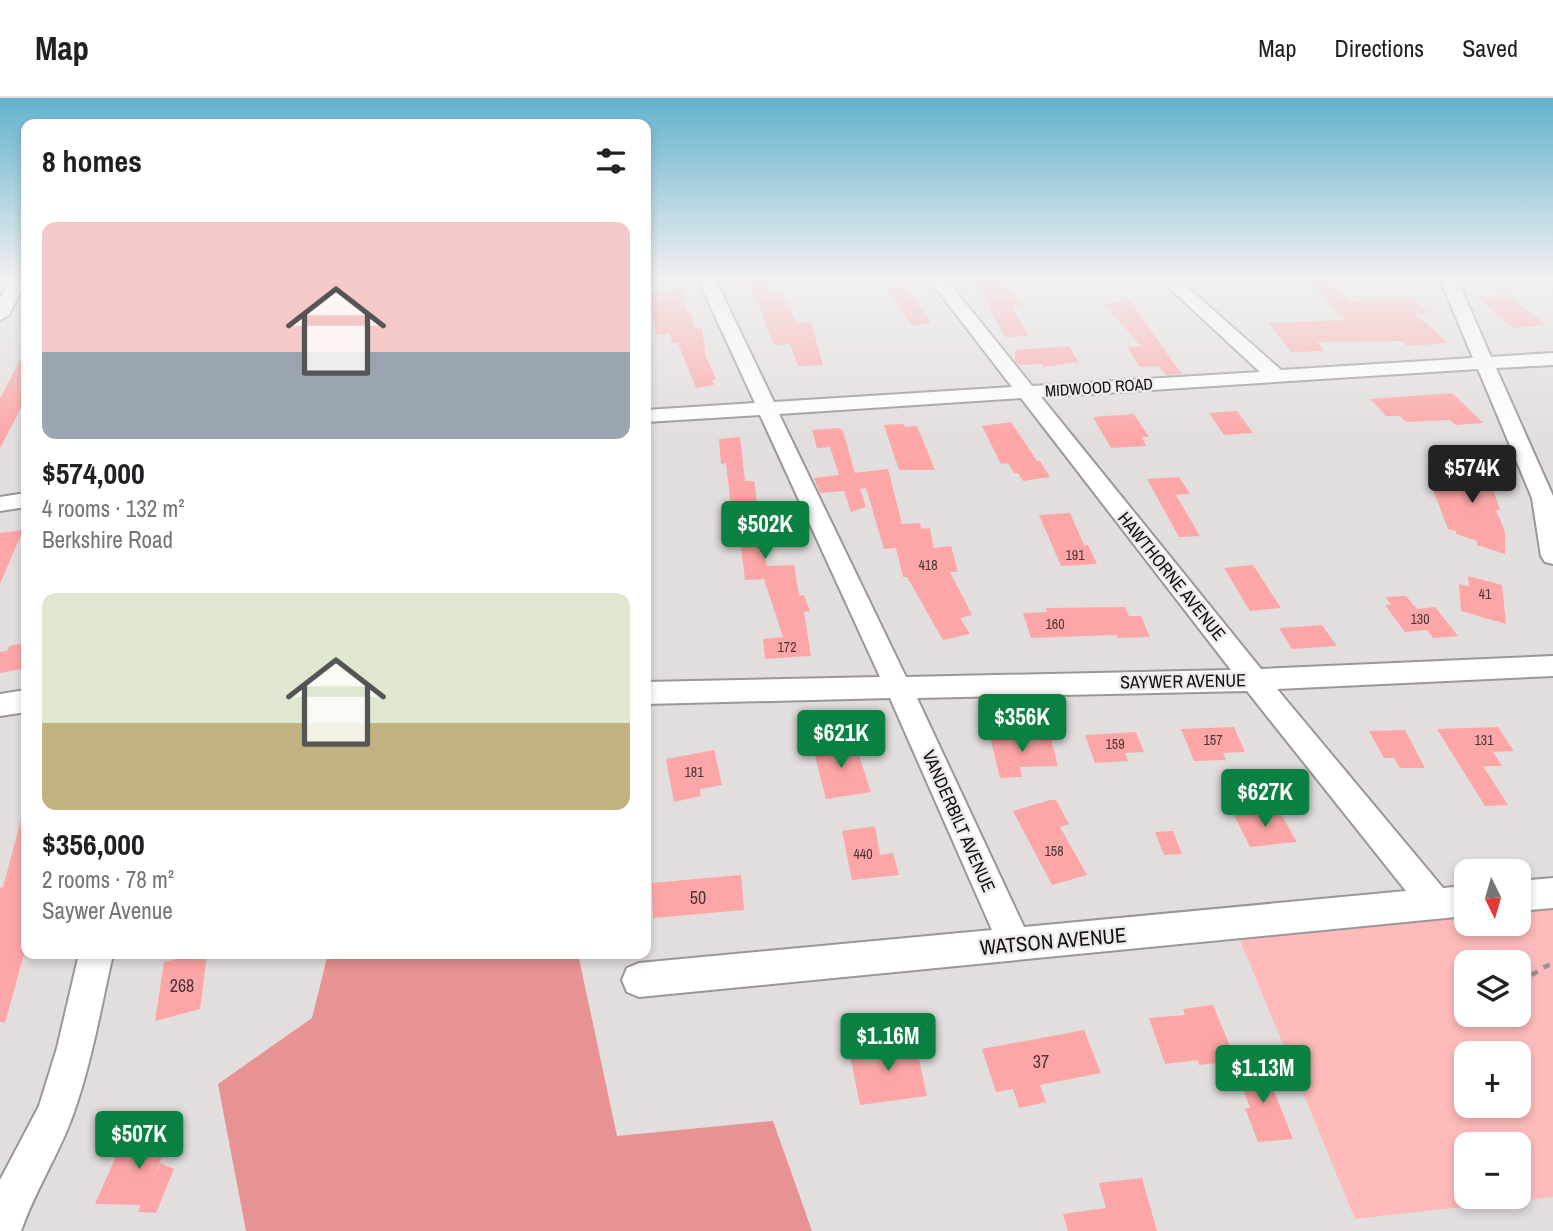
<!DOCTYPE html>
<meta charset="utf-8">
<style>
:root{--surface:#fff;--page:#f2f2f2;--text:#202124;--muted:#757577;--line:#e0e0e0;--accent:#0b8043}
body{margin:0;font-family:"Archivo Narrow",sans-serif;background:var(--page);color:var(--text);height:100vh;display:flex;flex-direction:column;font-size:26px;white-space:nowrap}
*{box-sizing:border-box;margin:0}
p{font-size:23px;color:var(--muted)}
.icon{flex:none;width:38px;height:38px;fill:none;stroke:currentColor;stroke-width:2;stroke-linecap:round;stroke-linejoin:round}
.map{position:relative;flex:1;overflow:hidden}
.side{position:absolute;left:21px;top:21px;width:630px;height:840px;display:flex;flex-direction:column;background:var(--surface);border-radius:14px;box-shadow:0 4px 10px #0003}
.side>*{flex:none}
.needle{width:46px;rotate:175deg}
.fabs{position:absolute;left:1454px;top:761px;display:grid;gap:14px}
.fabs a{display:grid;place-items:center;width:77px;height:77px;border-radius:14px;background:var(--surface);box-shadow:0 4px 10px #0003;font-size:35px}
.price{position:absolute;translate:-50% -60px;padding:0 16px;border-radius:7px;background:var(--accent);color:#fff;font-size:23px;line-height:46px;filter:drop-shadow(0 2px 4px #0008)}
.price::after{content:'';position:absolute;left:50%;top:42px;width:21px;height:16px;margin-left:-10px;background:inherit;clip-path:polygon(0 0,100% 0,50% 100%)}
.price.active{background:#222;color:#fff}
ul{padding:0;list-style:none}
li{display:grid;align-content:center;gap:14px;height:371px;padding:0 21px}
li span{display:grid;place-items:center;height:217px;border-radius:14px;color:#555}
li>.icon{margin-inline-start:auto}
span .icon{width:126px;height:126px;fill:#fffc;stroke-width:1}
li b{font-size:30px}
h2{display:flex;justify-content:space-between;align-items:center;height:84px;padding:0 21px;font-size:30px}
header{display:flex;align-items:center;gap:42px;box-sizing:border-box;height:98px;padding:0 35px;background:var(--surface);border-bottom:2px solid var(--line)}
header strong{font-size:33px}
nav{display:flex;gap:38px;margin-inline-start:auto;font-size:24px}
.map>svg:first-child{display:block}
.green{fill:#fbb;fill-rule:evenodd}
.forest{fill:#e79293}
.building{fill:#fda6a7}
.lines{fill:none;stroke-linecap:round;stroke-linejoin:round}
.minor-casing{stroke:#9b9797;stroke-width:4}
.path{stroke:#979493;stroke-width:4.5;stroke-dasharray:7 7;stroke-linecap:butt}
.minor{fill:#fff;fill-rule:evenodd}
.labels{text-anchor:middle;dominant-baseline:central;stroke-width:5;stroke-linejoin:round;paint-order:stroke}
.number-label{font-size:14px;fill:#4d3636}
.far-street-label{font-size:16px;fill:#121111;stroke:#efebeb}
.street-label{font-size:18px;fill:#121111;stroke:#efebeb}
.near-number-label{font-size:18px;fill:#4d3636}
.near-street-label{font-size:21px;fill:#121111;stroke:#efebeb}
</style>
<header>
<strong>Map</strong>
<nav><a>Map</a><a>Directions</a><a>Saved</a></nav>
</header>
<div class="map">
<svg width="1553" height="1133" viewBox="0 0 1553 1133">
<rect width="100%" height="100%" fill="#e2dedd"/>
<path class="green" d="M1553,806V1099L1355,1121L1237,835L1466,814V826H1519V809ZM1466,864H1519V917H1466ZM1466,956H1519V1008H1466ZM1466,1046H1519V1099H1466Z"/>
<path class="forest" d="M328,856H578L617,1038L773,1023L812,1133H246L218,986L312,920Z"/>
<path class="building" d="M745,181H764L771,194L780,193L797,225L811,224L823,267L798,268L790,246L774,247L758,205Z
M973,181H998L1022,208L1012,209L1029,238L1005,239L986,204L991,203Z
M1306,181H1324L1351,204L1411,200L1429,215L1416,216L1448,245L1407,248L1402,243L1317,244L1324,253L1291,254L1268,225L1345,222Z
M905,188L931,225L912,228L886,190Z
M682,191L686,213H691L695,230H702L706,259L716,281L712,282L714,287L696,290L678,245H672L670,235L656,237L650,194Z
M1508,197L1546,227L1513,230L1477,199Z
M1130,202L1175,267L1182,276L1166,277L1158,268L1140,269L1127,249L1141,248L1104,206Z
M1069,248L1078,264L1043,269L1042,266L1019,267L1015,263V252Z
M26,250V310H21L0,350V301Z
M1452,295L1483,325L1456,327L1450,322L1406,324L1400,318H1386L1370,301Z
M1237,313L1253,335L1224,337L1209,315Z
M1134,316L1149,339H1142L1146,348L1111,350L1093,319Z
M1011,324L1037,363H1040L1050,379L1023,383L1018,375H1014L1008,365L1001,366L982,328Z
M904,326L905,329L917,328L935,372H899L884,327Z
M839,330L843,333L855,375L888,371L902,426L920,425L921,431L930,430L934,450L951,448L958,474H950L972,517L960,520L970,536L943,542L907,479H903L896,450L884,451L866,390L860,391L866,409L851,414L844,393L820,395L814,380L839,377L830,349L817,350L812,332Z
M740,339L745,383H754L767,468L794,467L799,498L804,497L810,513L804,514L811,558L765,561L763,541L783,539L764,481L745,482L737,415L732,416L726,365L721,366L719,341Z
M1450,358L1484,363L1500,412H1496L1505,434V456L1477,447V443L1456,436V433L1448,431L1432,389L1455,392L1451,377L1456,378Z
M1179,379L1190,396L1176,397L1200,438L1179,439L1147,381Z
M1070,415L1084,447H1088L1097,466L1061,468L1039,417Z
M23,432L0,486V435Z
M1253,467L1281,510L1250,513L1224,470Z
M1468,478L1502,487L1506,526L1461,513L1459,486L1469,488Z
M1406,498L1417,511L1435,509L1458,538L1433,540L1427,532L1405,534L1385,507H1391L1386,499Z
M1125,509L1129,518H1141L1150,539L1118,540L1117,537L1031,540L1023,515L1047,514L1046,510Z
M1322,527L1337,548L1292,551L1279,530Z
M26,545V570L0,575V554L7,553L9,548Z
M1234,629L1245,654L1223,655L1226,662L1194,663L1181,631Z
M1498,629L1514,653L1493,654L1502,668H1483L1508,707L1485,708L1437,631Z
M1405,632L1425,670H1400L1394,660H1384L1369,633Z
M1136,634L1144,654L1125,655L1128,663L1095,665L1085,637Z
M1050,638L1058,668L1020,669L1022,679L1000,680L990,639Z
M854,643L871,694L826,701L813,650Z
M714,652L722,687L700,691L701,698L674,704L666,661Z
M1050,702H1056L1069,726L1060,729L1087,777L1052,787L1013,713Z
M1279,713L1297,744L1250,749L1234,717Z
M21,722L26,723V849L5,925L0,924V790L3,789Z
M875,728L880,757L893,755L899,777L852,782L842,733Z
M1173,733L1182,756L1164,757L1155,734Z
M741,777L744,812L653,820L652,785Z
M198,856H207L200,911L155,923L164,864Z
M1213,907L1236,963L1199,967L1198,962L1165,966L1149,920L1185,917L1183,911Z
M1084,932L1101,975L1040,987L1046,1004L1019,1010L1013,991L996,994L982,951Z
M915,943L927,998L860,1007L849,952Z
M1264,968L1293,1041L1258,1044L1245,1010H1250L1235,970Z
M129,1029L173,1030L150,1089L160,1065L174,1071L156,1115L138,1114L141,1107L95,1106Z
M1142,1080L1157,1133H1068L1063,1116L1106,1110L1099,1085Z"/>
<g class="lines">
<defs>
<path id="minor" d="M10,181L26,183L9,217L0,222V201Z
M698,181H715L774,304L1012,289L929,181H946L1032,288L1260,274L1160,181H1178L1281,272L1473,260L1440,181H1457L1491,259L1553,255V267L1496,270L1553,398V466L1545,464L1541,458L1532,400L1478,271L1041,299L1261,571L1553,558V578L1277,591L1443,790L1466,788V818L639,899L627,894L622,882L627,870L639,865L992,832L890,600L646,606V584L880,579L760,317L646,324V312L755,305ZM1021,300L1231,572L906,579L779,316ZM1247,593L1406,793L1024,829L917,600Z
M26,395V409L0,413V399Z
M26,592V614L0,618V596Z
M1553,780V810L1519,813V783Z
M79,856H113C101,909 92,963 74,1014C60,1055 35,1092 21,1133H0V1082L39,1008L57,950Z"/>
</defs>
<use href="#minor" class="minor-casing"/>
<path class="path" d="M1519,883C1533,879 1541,868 1553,866"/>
<use href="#minor" class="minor"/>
</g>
<linearGradient id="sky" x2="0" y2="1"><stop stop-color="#63b2ce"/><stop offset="0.53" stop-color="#f2f0f0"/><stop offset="1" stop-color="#f2f0f0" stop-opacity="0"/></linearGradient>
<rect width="1553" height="340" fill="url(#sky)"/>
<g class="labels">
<g class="number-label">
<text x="1075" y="457">191</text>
<text x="928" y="467">418</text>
<text x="1485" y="496">41</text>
<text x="1420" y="521">130</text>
<text x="1055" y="526">160</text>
<text x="787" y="549">172</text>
<text x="1213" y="642">157</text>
<text x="1484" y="642">131</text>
<text x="1115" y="646">159</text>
<text x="694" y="674">181</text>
<text x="1054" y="753">158</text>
<text x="863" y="756">440</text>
</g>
<g class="far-street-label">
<text transform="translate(1099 289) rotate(-4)">MIDWOOD ROAD</text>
</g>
<g class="street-label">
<text transform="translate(1172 478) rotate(51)">HAWTHORNE AVENUE</text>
<text transform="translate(1183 583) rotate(-1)">SAYWER AVENUE</text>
<text transform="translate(959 723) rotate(66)">VANDERBILT AVENUE</text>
</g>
<g class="near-number-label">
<text x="698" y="799">50</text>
<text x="182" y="887">268</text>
<text x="1041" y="963">37</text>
</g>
<g class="near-street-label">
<text transform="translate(1053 843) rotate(-5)">WATSON AVENUE</text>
</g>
</g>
</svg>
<div class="fabs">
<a><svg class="needle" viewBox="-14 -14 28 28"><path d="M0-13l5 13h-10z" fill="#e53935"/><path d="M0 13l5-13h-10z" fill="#757577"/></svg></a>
<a><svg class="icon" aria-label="layers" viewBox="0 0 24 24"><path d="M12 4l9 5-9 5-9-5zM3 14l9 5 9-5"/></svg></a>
<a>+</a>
<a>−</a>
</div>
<b class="price active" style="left:1472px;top:407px">$574K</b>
<b class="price" style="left:765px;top:463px">$502K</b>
<b class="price" style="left:1022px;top:656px">$356K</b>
<b class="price" style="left:841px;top:672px">$621K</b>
<b class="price" style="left:1265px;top:731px">$627K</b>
<b class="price" style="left:888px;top:975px">$1.16M</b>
<b class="price" style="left:1263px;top:1007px">$1.13M</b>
<b class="price" style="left:139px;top:1073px">$507K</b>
<section class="side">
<h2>8 homes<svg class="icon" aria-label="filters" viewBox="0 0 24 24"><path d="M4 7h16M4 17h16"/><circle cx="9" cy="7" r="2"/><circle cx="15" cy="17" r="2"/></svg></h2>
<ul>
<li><span style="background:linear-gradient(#f6c9c9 60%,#9aa5b1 0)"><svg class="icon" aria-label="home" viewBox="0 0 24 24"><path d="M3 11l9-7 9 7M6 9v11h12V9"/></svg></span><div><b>$574,000</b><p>4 rooms · 132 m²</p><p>Berkshire Road</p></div></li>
<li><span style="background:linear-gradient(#dfe7d0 60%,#c2b280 0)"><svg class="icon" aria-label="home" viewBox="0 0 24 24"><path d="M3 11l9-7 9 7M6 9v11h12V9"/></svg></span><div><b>$356,000</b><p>2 rooms · 78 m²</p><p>Saywer Avenue</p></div></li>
</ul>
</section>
</div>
